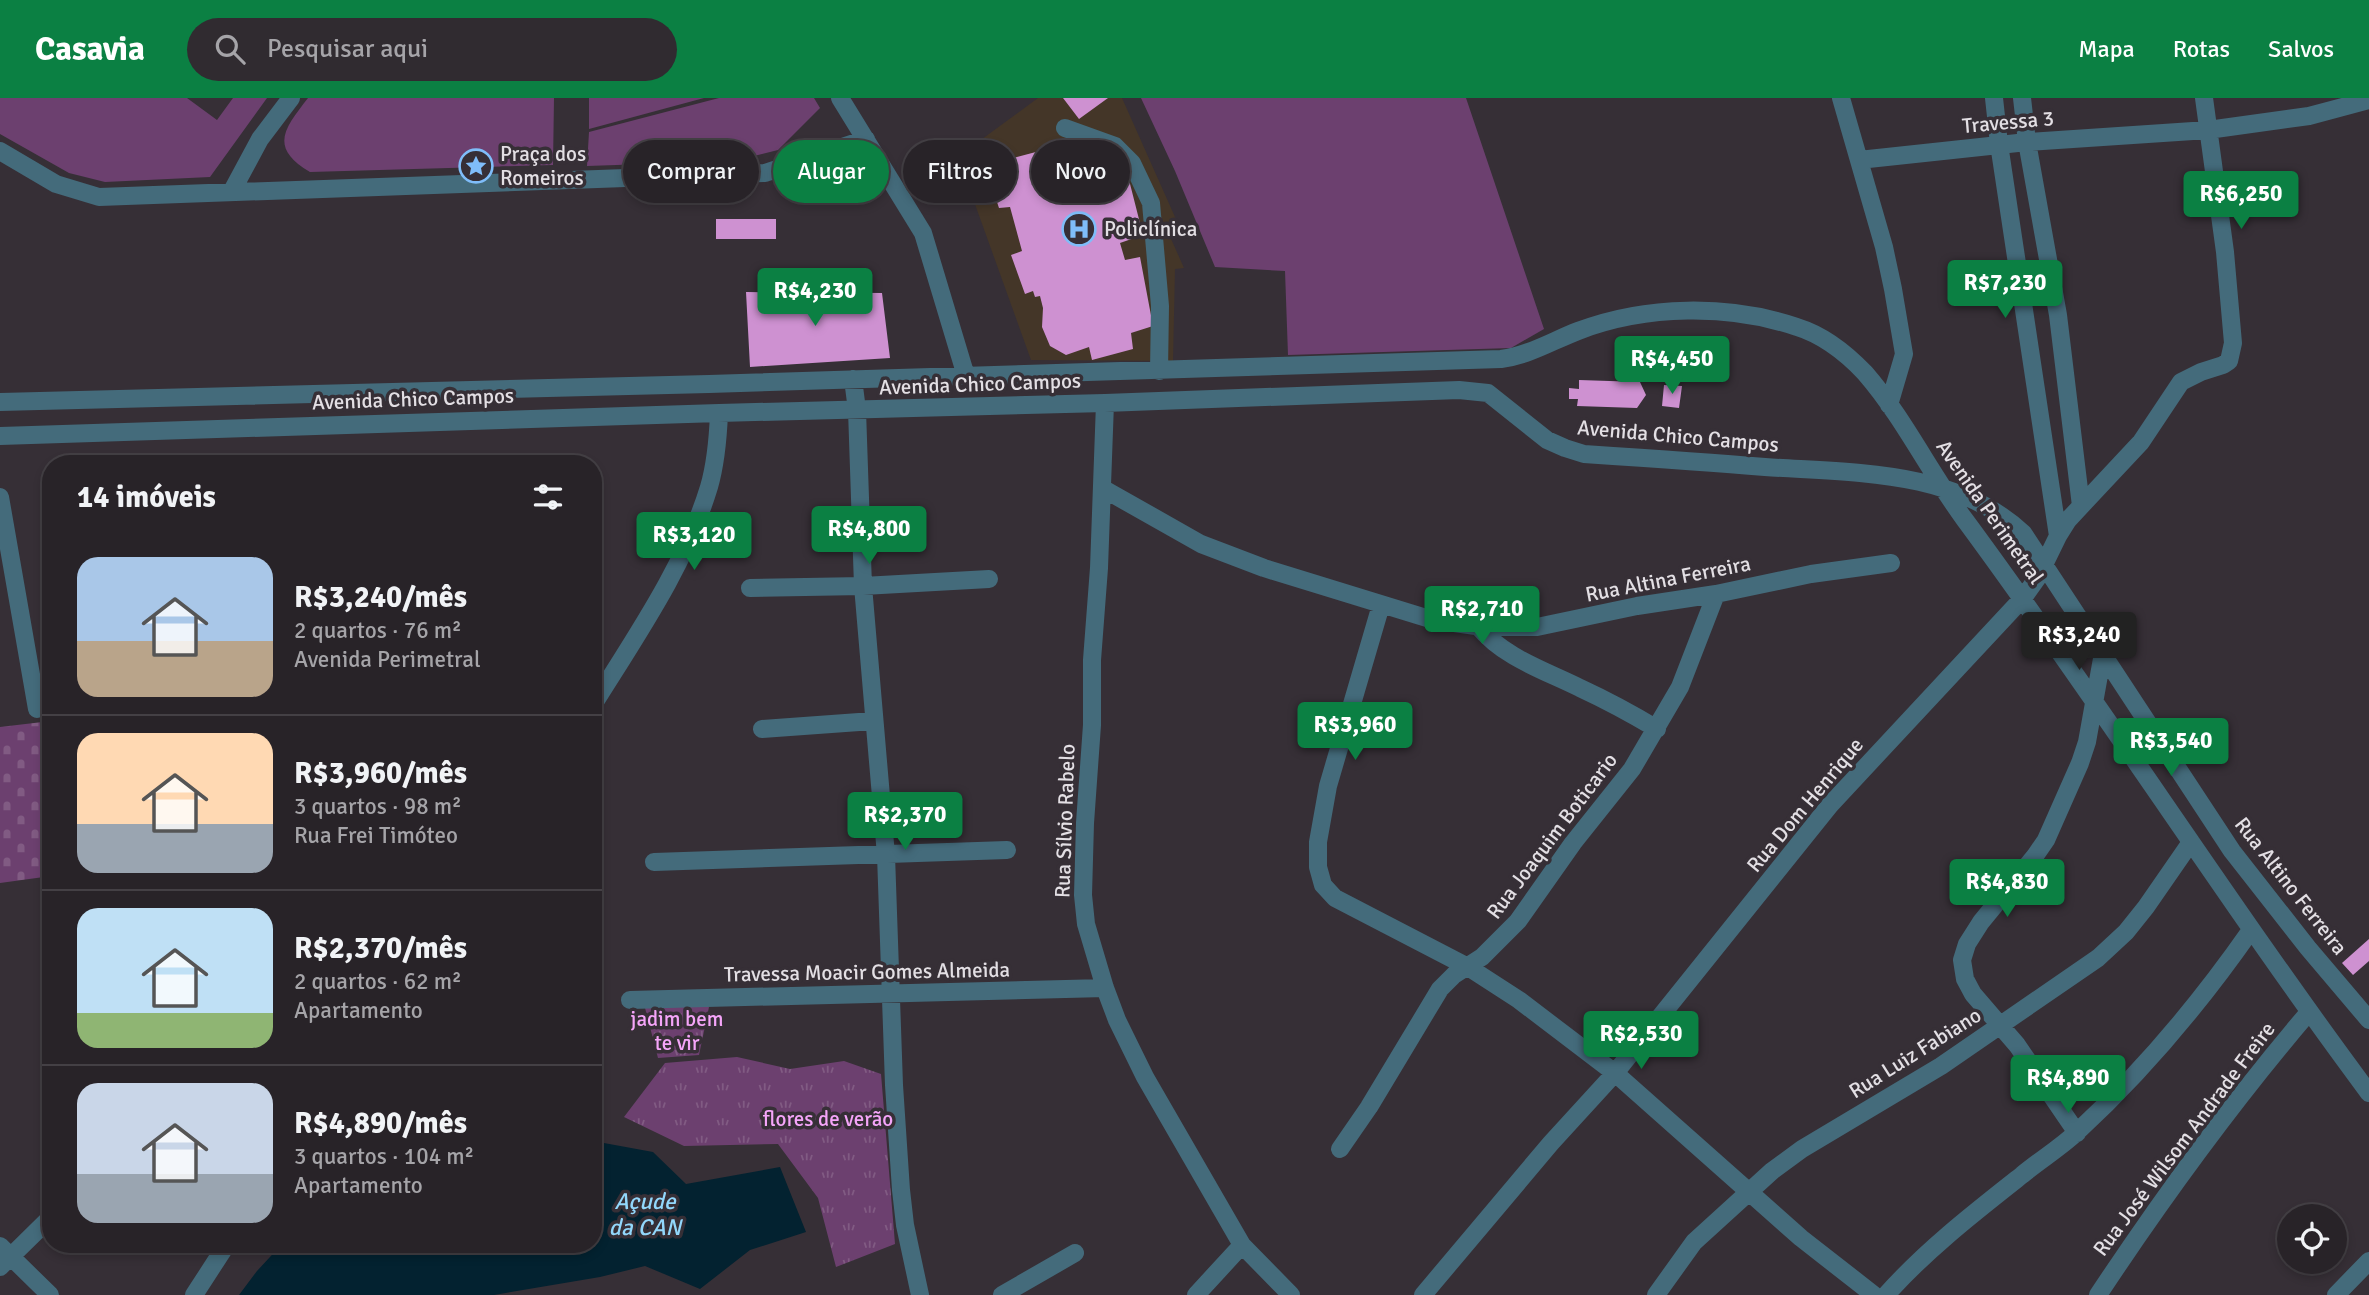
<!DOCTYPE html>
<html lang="pt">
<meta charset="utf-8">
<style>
:root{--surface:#282328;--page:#302b30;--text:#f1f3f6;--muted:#a5a4a8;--line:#444045;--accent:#0b8043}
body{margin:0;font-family:Signika,sans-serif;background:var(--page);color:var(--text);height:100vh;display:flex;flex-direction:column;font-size:26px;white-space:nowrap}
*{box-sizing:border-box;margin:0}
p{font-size:23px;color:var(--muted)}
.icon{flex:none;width:38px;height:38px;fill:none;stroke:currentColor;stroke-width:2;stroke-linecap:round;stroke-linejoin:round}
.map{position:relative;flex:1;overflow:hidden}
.side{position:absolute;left:42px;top:357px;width:560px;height:798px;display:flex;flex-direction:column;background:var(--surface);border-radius:28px;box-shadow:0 4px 10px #0003,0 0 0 2px var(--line)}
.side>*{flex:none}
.banner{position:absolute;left:623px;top:42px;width:665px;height:63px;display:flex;gap:14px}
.buttons{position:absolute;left:2277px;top:1106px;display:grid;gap:14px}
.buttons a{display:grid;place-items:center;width:70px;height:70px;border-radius:50%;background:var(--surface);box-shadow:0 4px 10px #0003,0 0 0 2px var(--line);font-size:35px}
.price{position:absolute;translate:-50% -60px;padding:0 16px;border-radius:7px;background:var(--accent);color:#fff;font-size:23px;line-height:46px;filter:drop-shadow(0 2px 4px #0008)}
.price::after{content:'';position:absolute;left:50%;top:42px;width:21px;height:16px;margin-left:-10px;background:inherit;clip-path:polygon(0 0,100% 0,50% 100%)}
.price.on{background:#222;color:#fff}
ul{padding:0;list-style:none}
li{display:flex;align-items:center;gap:21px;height:175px;padding:0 35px}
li+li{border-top:2px solid var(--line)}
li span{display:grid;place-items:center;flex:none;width:196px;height:140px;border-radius:21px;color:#555}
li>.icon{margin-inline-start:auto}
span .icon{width:84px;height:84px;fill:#fffc;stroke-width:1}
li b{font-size:30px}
h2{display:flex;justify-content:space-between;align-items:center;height:84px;padding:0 35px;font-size:30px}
.chip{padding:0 24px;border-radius:32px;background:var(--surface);box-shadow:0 4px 10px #0003,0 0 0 2px var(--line);font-size:24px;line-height:63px}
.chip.on{background:var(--accent);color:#fff}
header{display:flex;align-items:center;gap:42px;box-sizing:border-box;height:98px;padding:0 35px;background:var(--accent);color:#fff}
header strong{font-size:33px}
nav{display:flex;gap:38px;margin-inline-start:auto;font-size:24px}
.search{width:490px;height:63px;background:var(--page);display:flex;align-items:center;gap:18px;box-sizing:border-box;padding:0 24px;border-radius:38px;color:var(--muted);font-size:26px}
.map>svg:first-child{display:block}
.medical{fill:#443628}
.grass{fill:#6c406f}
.cemetery{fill:url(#cemetery-stones)}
.park{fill:url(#park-tufts)}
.water{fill:#032230}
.building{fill:#ce91d1}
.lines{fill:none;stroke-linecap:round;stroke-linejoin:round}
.minor{stroke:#446b7b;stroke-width:18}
.labels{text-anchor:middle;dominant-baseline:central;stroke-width:7;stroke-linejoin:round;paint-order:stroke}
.street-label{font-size:21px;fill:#e3dfe4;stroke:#362f36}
.poi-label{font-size:21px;fill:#e3dfe4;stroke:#362f36;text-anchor:start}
.park-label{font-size:21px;fill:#f5a5f9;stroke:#362f36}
.water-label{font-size:23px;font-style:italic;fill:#92d7fb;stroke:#362f36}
</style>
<header>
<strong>Casavia</strong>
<div class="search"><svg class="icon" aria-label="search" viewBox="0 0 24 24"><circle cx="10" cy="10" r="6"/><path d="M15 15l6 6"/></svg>Pesquisar aqui</div>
<nav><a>Mapa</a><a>Rotas</a><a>Salvos</a></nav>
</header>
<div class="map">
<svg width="2369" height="1197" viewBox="0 0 2369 1197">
<defs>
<pattern id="cemetery-stones" width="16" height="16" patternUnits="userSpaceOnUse" patternTransform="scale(1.75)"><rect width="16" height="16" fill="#6c406f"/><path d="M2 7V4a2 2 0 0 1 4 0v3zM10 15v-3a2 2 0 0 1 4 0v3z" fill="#815b83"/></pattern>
<pattern id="park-tufts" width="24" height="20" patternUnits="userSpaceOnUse" patternTransform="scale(1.75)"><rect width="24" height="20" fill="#6c406f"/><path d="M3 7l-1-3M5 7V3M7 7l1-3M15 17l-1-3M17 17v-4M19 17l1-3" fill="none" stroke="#815b83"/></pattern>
</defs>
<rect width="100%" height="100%" fill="#362f36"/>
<path class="medical" d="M1038,0H1122L1179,128L1168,134L1184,170L1175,171L1173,263L1031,262L967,84L973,81L963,55Z"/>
<path class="grass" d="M0,0H187L217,22L233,0H267L210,79L105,84L69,75L0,36Z
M308,0H554L553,67L310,74C268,49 285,30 308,0Z
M589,0H704L589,31Z
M719,0H814L820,10L778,52L734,63L587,68L589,34Z
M1141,0H1466L1544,231L1511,250L1288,257L1285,173L1215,169L1175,73Z"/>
<path class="cemetery" d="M51,623V778L0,785V629Z"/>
<path class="park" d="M643,902L709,909L699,957L658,960Z
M737,959L790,971L844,963L881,976L895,1146L836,1169L818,1100L778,1046L684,1048L624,1019L665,965Z"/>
<path class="water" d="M593,1043L653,1054L686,1086L780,1069L806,1134L750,1152L700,1191L645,1168L600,1179L494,1197H239L257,1173L282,1146H593Z"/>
<path class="building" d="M1063,0H1108L1079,21Z
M1066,46L1072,65L1087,61L1090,74L1103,71L1107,80L1127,74L1143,137L1120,145L1125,162L1140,159L1153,228L1131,235L1133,251L1092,262L1089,249L1066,257L1050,248L1042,229L1043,210L1040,198L1035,199L1033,193L1025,196L1011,157L1022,153L1010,109L999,110L996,101L990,103L984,80L986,79L983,69L987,68L983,53L1000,48L1006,62Z
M716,121H776V141H716Z
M746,194L882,195L890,260L750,269Z
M1579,282L1640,284L1646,297L1637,310L1577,308L1578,301H1569V290L1579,291Z
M1664,287L1682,288L1679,310L1662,308Z
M2369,841V863L2353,877L2342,865Z"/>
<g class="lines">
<path class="minor" d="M840,0L923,135L966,278
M1841,0L1884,149L1893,191L1904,256L1889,307
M1994,0L1999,46L2058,438
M2022,0L2027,44L2058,217L2081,408
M1065,30L1115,48L1132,65L1151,105L1160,208L1159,273
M0,53L56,86L99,99L765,75L866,41
M1859,62L2027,44L2208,32L2309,18L2369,2
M232,93L260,41L291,0
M853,281L857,312L863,488L886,757L894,987L901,1092L905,1127L920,1197
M0,304L709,286L1501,261C1530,257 1552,243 1578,233C1646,207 1729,206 1797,229C1823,237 1846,255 1865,275C1904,320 1930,375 1965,422C2104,610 2229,807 2369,995
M1105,305L1099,470L1092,562V627L1085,725L1083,797L1086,826L1105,890L1117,922L1145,979L1242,1147L1291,1197
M0,338L719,315L1105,305L1459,292L1488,295L1547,342L1565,350L1584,356C1644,360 1704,364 1765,369C1853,375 1954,371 2023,435L2232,753L2308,850L2369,922
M1102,390L1201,446L1264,470L1433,522L1483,529H1537L1637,508L1716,496L1811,476L1891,465
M0,399L37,611
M750,490L863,488L989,481
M1381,507L1328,688L1318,744V769L1323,787L1335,800L1468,869L1519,902L1615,975L1801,1140L1874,1197
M1478,528C1504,560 1544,572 1580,590C1606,602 1632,616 1657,631
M593,607C636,538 685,468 709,389C716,365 718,340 719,315
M762,631L873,623
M654,764L1007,752
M630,902L1105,890
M2077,1035L2017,947L1973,896L1965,881L1962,862L1967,846L1981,824L2035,758L2046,742L2080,665L2087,644L2103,555
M1340,1051L1369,1009L1440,891L1454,877L1482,859L1518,823L1573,745L1632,671L1680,589L1716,496
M0,1148L50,1197
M0,1169L51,1119
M194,1197L227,1146
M1002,1197L1075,1155
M1196,1197L1242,1147
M1423,1197L1551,1045L1615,975L1830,707L2023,500L2038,479L2058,438L2068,422L2141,344L2181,284L2201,274L2223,267L2229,263L2233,245L2225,154L2204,0
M1656,1197L1694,1144L1772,1073L1802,1051L1941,968L2098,860L2126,834L2146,809L2191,744
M1886,1197C1926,1152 1975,1114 2022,1077C2040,1062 2060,1050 2077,1034C2142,974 2200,905 2251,832
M2098,1197C2163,1099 2233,1003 2309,914
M2336,1197L2369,1163"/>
</g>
<defs>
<symbol id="sight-ring" viewBox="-11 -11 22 22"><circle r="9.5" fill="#362f36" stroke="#7fbdf9" stroke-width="1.5"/><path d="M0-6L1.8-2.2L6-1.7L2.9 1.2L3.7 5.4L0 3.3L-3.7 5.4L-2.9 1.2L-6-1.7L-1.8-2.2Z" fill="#7fbdf9"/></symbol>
<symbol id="hospital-ring" viewBox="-11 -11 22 22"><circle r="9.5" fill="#362f36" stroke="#7fbdf9" stroke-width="1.5"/><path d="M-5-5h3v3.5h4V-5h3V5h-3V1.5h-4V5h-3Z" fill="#7fbdf9"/></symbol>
</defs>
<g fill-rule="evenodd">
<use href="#sight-ring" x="457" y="49" width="38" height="38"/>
<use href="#hospital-ring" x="1060" y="112" width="38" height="38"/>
</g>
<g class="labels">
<g class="street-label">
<text transform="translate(2008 24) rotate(-5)">Travessa 3</text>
<text transform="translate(980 286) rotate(-2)">Avenida Chico Campos</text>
<text transform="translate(413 301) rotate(-2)">Avenida Chico Campos</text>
<text transform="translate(1678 338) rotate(5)">Avenida Chico Campos</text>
<text transform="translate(1990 414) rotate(55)">Avenida Perimetral</text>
<text transform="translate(1668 481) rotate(-11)">Rua Altina Ferreira</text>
<text transform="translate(1805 707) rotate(-50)">Rua Dom Henrique</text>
<text transform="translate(1065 723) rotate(-88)">Rua Sílvio Rabelo</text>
<text transform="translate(1552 738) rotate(-53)">Rua Joaquim Boticario</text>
<text transform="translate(2291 788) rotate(52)">Rua Altino Ferreira</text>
<text transform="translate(867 874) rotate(-1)">Travessa Moacir Gomes Almeida</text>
<text transform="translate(1915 955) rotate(-32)">Rua Luiz Fabiano</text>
<text transform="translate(2184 1041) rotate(-53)">Rua José Wilsom Andrade Freire</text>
</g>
<g class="poi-label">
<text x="500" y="56">Praça dos<tspan x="500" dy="24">Romeiros</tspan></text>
<text x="1104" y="131">Policlínica</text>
</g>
<g class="park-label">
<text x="677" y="921">jadim bem<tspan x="677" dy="24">te vir</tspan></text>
<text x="828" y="1021">flores de verão</text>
</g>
<g class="water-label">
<text x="645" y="1103">Açude<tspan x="645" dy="26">da CAN</tspan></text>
</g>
</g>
</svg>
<div class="buttons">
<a><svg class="icon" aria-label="locate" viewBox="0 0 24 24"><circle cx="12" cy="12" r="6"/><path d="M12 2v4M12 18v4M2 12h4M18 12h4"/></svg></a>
</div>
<b class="price" style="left:2241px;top:133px">R$6,250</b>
<b class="price" style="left:2005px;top:222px">R$7,230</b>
<b class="price" style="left:815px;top:230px">R$4,230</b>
<b class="price" style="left:1672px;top:298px">R$4,450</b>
<b class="price" style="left:869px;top:468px">R$4,800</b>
<b class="price" style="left:694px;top:474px">R$3,120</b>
<b class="price" style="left:1482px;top:548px">R$2,710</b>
<b class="price on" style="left:2079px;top:574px">R$3,240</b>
<b class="price" style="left:1355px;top:664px">R$3,960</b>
<b class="price" style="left:2171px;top:680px">R$3,540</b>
<b class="price" style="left:905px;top:754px">R$2,370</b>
<b class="price" style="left:2007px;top:821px">R$4,830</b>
<b class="price" style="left:1641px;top:973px">R$2,530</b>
<b class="price" style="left:2068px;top:1017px">R$4,890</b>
<div class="banner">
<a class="chip">Comprar</a>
<a class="chip on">Alugar</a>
<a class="chip">Filtros</a>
<a class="chip">Novo</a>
</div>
<section class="side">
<h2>14 imóveis<svg class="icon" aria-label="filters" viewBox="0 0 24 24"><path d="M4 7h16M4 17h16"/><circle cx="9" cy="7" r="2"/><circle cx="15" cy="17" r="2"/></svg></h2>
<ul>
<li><span style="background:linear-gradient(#a9c7e8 60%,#b9a48a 0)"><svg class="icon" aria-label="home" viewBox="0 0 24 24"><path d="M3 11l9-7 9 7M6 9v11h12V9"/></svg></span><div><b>R$3,240/mês</b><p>2 quartos · 76 m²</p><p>Avenida Perimetral</p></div></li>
<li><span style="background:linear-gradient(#ffd9b3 65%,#9aa5b1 0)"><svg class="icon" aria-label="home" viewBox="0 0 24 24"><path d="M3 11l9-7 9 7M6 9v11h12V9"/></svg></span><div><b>R$3,960/mês</b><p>3 quartos · 98 m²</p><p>Rua Frei Timóteo</p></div></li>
<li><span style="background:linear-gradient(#bfe0f5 75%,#8fb573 0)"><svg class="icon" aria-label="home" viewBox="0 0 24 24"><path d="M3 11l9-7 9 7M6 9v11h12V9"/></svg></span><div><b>R$2,370/mês</b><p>2 quartos · 62 m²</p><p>Apartamento</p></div></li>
<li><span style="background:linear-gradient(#c9d6e8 65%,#9aa5b1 0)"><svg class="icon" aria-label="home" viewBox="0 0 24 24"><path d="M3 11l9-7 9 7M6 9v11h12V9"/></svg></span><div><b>R$4,890/mês</b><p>3 quartos · 104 m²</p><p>Apartamento</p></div></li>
</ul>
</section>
</div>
